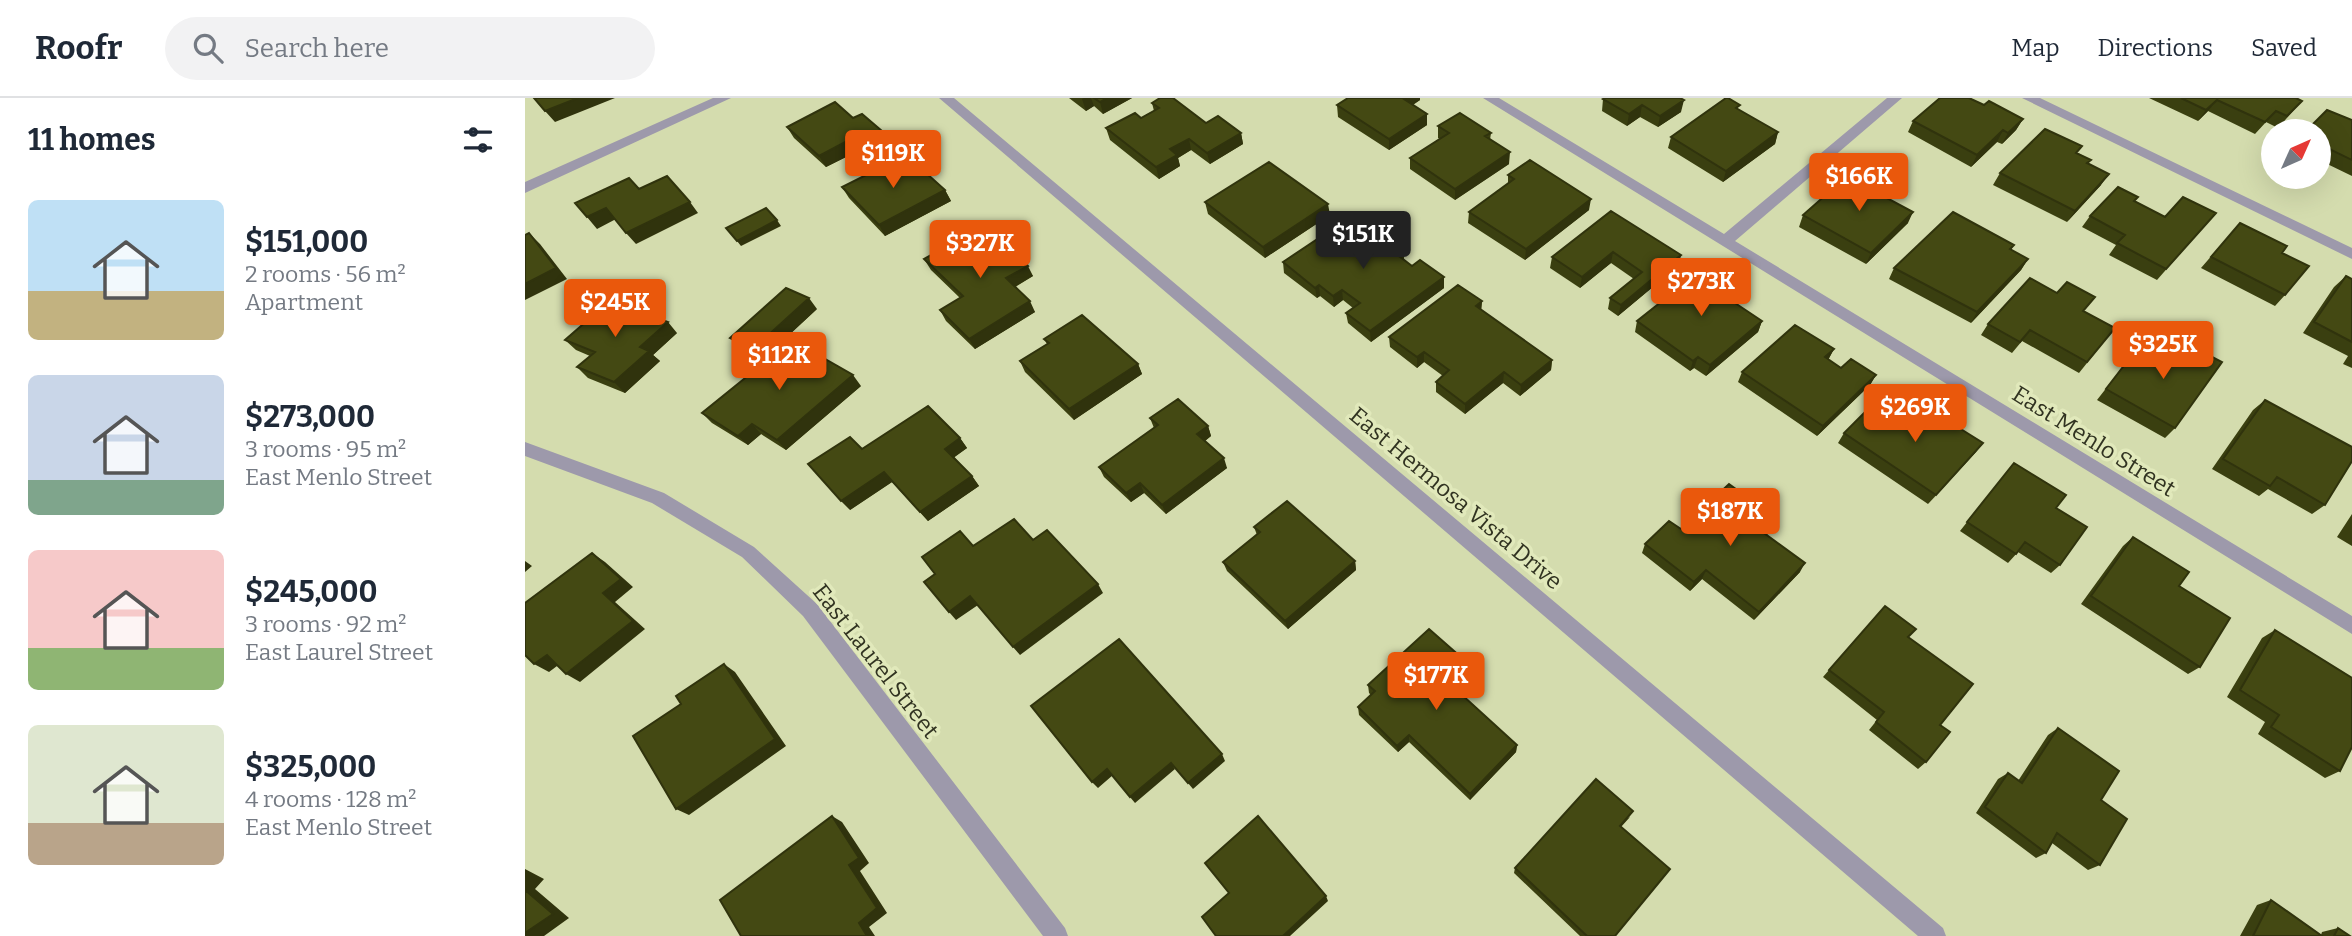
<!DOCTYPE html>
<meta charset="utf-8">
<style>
:root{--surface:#fff;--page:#f2f2f3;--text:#1f2937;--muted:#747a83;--line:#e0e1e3;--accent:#ea580c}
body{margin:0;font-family:Bitter,serif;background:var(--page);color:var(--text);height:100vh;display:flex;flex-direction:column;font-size:26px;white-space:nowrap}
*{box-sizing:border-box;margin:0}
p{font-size:23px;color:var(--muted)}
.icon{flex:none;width:38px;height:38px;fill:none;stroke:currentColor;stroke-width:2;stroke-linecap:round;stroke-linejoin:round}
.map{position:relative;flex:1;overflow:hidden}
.details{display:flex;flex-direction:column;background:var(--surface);width:525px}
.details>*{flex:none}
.needle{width:46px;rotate:45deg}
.tools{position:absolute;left:1736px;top:21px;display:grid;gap:14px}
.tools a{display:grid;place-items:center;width:70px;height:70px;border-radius:50%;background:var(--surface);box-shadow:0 7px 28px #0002;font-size:35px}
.price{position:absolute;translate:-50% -60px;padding:0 16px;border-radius:7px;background:var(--accent);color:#fff;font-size:23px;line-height:46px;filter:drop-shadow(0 2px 4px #0008)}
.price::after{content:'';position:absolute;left:50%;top:42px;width:21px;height:16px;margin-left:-10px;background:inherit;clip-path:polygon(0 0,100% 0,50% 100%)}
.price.selected{background:#222;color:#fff}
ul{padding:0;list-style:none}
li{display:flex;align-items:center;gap:21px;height:175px;padding:0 28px}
li span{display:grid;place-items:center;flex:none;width:196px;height:140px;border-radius:10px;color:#555}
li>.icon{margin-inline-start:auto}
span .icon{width:84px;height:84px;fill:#fffc;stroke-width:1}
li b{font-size:30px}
h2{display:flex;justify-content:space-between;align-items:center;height:84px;padding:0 28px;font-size:30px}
header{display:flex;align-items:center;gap:42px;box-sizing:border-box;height:98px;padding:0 35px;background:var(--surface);border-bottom:2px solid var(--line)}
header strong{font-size:33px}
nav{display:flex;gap:38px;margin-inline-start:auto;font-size:24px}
.search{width:490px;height:63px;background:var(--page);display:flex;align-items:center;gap:18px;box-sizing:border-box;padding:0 24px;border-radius:38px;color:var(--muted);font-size:26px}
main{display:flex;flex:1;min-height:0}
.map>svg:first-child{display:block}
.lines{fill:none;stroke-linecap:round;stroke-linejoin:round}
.minor{fill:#9d99ab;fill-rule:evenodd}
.tertiary{fill:#9d99ab;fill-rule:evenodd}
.wall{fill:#3a3f10}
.shaded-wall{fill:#30330d}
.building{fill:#444913;stroke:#30330d;stroke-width:2}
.labels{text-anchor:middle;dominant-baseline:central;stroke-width:7;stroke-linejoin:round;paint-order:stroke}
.street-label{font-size:23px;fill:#313321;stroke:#e1e9bb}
</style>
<header>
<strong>Roofr</strong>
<div class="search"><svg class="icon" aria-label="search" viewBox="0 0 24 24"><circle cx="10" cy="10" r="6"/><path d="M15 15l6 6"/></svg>Search here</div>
<nav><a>Map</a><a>Directions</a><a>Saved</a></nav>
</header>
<main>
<section class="details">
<h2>11 homes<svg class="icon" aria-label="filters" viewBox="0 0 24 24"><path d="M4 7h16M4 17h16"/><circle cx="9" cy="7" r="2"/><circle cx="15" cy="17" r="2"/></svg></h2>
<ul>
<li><span style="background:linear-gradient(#bfe0f5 65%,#c2b280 0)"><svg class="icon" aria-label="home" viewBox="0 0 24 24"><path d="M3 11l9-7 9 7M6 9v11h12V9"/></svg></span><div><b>$151,000</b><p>2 rooms · 56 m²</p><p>Apartment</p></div></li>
<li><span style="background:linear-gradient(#c9d6e8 75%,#7fa58c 0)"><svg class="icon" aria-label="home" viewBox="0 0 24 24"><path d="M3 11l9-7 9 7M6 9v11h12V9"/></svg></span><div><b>$273,000</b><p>3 rooms · 95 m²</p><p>East Menlo Street</p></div></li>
<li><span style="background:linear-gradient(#f6c9c9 70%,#8fb573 0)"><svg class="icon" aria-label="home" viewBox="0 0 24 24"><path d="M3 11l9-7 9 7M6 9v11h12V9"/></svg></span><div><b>$245,000</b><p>3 rooms · 92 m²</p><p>East Laurel Street</p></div></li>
<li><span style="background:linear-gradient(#dfe7d0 70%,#b9a48a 0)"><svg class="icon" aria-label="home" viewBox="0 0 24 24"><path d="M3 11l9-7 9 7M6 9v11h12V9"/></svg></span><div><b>$325,000</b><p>4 rooms · 128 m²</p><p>East Menlo Street</p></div></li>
</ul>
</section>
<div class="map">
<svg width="1827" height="838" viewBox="0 0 1827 838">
<rect width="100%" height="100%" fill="#d4dcae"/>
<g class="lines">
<path class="minor" d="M958,0H974L1199,136L1362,0H1377L1210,143L1827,518V536Z
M1497,0H1515L1827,150V161Z
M0,344L139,395L229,449L292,506L540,830L543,838H518L278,518L217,459L127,405L0,358Z"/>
<path class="tertiary" d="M188,0H206L0,95V84Z
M414,0H429L1418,830L1421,838H1393Z"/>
</g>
<path class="wall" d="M544,0H607L578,16L569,8L561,13Z
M823,0H895V2L888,7L902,16V27L864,52L813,19L812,7Z
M1624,0H1771L1777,3L1753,30L1741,24L1730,36L1683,13L1673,23Z
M1078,1L1156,14L1133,29L1115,19L1102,28L1077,13Z
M627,5L681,25L716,35L718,46L685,66L666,52L653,60L655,68L634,81L585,42L581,30L616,20L629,13Z
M1459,7L1498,21L1491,32L1477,46L1472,44L1446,69L1383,34L1388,23Z
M1214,12L1253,34L1250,46L1198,84L1143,50L1146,39Z
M328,20L357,33L363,44L338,57L333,53L301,69L269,40L262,29Z
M1827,22V78L1794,62V33Z
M913,28L966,35L965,42L984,66L930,102L885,71V60L915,41L913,40Z
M1553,55L1566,62L1563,66L1576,87L1542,124L1468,87L1475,75Z
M983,77L1064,112L1000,162L943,125L944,114L983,86Z
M317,89L420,92L426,103L360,138L324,100Z
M1349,93L1383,125L1341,166L1274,129L1278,117Z
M1613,99L1610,103L1640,119L1681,126L1632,182L1584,157L1591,147L1557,129L1565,118Z
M680,104L805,117L740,160L683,116Z
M1086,113L1156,157L1153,168L1093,218L1083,211L1085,200L1109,181L1086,165L1055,190L1025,170L1027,159Z
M1715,125L1757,155L1760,197L1750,208L1676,170Z
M1489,147L1486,152L1503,161L1496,172L1446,225L1364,181L1369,170Z
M483,149L508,178L490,189L510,214L450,251L421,223L415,212L435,200L406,172L399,161Z
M879,155V162L919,190L846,244L823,225L821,215L828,210L818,202L809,209L795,198L792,200L759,175L758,164Z
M1821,178L1827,181V270L1818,266L1823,258L1778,235L1809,189Z
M1214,193L1209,204L1237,223L1233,234L1181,278L1169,270L1165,273L1110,234L1112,223Z
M957,203L956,212L1027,262L1026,272L995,298L978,285L940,316L911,294V284L918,278L899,264L892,270L865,249L864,239Z
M292,211L237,262L214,250L205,240Z
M1559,213L1590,230L1554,275L1497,243L1487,255L1456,237L1463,226Z
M152,235L128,257L135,263L100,295L63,280L52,269L65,258L51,252L40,242Z
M1621,239L1663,261L1672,251L1650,330L1640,340L1572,302Z
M519,241L613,266L617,276L549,322L500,274L495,263L522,246Z
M1309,251L1303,262L1316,270L1351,277L1345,287L1292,338L1213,284L1217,274Z
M336,288L261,352L236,336L223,347L187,325L177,315Z
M1740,302L1800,407L1787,416L1743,391L1734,398L1687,371L1728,312Z
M625,320L683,328L686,338L680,343L702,370L641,416L619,395L606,404L579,379L574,369L629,330Z
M1399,326L1458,345L1450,355L1403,406L1313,345L1319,335Z
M435,340L442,350L429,359L447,378L454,388L403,423L367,384L325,412L337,351Z
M1489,365L1531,410L1535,467L1526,475L1493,454L1483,465L1435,433Z
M1827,416V448L1812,439Z
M729,429L830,463L831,472L763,531L702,473L698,464L732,437Z
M1156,431H1247L1242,437L1275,474L1229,522L1177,481L1165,493L1117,455L1120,446Z
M1608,439L1654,488L1675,569L1663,576L1556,506L1598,448Z
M1750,532L1815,673L1800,680L1733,636L1740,624L1702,599L1737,540Z
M1383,539L1401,664L1393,671L1344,632L1352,622L1298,579L1304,572Z
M945,567L944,575L929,589L992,647L991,654L945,702L884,644L873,654L834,617L833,609L846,597L844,595L843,587Z
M1533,630L1576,702L1575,767L1563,772L1527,745L1521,755L1511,760L1451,715L1473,681L1483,675L1493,683L1523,637Z
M1105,719L1096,729L1090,838H1055L989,775L990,770Z
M1746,802L1796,837L1797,834L1813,830L1825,838H1715L1732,807Z"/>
<path class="shaded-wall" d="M53,0H90L30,24L20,13Z
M559,0H566L569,8L561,13L557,1Z
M582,0H607L578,16L575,4Z
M880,0H895V2L879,12V1Z
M1159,2L1156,14L1133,29L1135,18Z
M1692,2L1683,13L1673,23L1681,12Z
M1117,7L1115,19L1102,28L1104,16Z
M902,16V27L864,52V41Z
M1498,21L1491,32L1477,46L1483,35Z
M1478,32L1472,44L1446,69L1452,57Z
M357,33L363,44L338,57L332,46Z
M1253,34L1250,46L1198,84L1201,73Z
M716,35L718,46L685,66L682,55Z
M326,41L333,53L301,69L294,58Z
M664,41L666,52L653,60L655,68L634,81L631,69L645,51Z
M985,54L984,66L930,102V91Z
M1584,76L1576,87L1542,124L1550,113Z
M420,92L426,103L360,138L354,127Z
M1066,101L1064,112L1000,162L1001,151Z
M165,104L173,115L111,146L101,135Z
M803,106L805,117L740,160L738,149Z
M81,110L91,121L72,131L62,119Z
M1388,114L1383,125L1341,166L1346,155Z
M252,122L256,128L216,148L212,143Z
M4,135L15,146L42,181L0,202V186Z
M478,139L484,150L475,141Z
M1088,154L1086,165L1055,190L1057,179Z
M1156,157L1153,168L1093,218L1096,207Z
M1503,161L1496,172L1446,225L1452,214Z
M503,168L508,178L486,191L481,180Z
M919,179V190L846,244L845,233Z
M794,187L795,198L792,200L790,190Z
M817,192L818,202L809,209L808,198Z
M1214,193L1210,204L1200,212L1204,201Z
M284,200L292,211L237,262L228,251Z
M505,203L510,214L450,251L444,241Z
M957,203L956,214L951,208Z
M1237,223L1233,234L1181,278L1185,267Z
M143,224L152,235L128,257L135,263L100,295L89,284L115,249Z
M1309,251L1303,262L1300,259Z
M899,254V264L892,270V259Z
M1173,259L1169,270L1165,273L1168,263Z
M1027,262L1026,272L995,298L996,287Z
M613,266L617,276L549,322L544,311Z
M979,274L978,285L940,316V306Z
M328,277L336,288L261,352L252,342Z
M1351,277L1345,287L1292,338L1298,328Z
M227,326L236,336L223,347L213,338Z
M683,328L686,338L676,346L672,336Z
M435,340L442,350L427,361L420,351Z
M1458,345L1450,355L1403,406L1411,397Z
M699,360L702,370L641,416L637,407Z
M359,374L367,384L325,412L316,403Z
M447,378L454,388L403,423L395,414Z
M615,385L619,395L606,404L601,395Z
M1252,421L1247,431L1234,444L1239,435Z
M67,455L80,464L108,489L90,504L120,531L55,584L41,576Z
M0,463L7,468L0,474Z
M830,463L831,472L763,531L760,523Z
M1280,465L1275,474L1229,522L1234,514Z
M1181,472L1177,481L1165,493L1169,484Z
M573,486L578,495L495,557L488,549Z
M445,498L453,507L431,522L424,514Z
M22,557L36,565L24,574L9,566Z
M199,566L210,574L261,648L164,717L151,711Z
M945,567L944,575L925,593V586Z
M884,637V644L873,654L872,648Z
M992,647L991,654L945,702V696Z
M697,656L700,663L668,691L663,685Z
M646,665L650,671L610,705L605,699Z
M582,671L588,677L573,690L567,684Z
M307,718L317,724L344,765L335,773L362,815L344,829L350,838H342L334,825L324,767Z
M0,771L19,781L10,791L44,820L19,838H0Z
M801,798L803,803L765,838H758Z"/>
<path class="building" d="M9,0H53L20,13Z
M569,0H582L575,4Z
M635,0H648L681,25L693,18L716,35L682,55L664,41L645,51L652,57L631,69L581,30L610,15L616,20L634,10L627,5Z
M823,0H880L879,1L902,16L864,41L812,7Z
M1080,0H1155L1159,2L1135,18L1117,7L1104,16L1078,1Z
M1201,0H1203L1215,7L1211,10L1253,34L1201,73L1146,39Z
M1415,0H1444L1459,7L1464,3L1498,21L1483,35L1478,32L1452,57L1388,23Z
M1656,0H1771L1777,3L1762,18L1751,13L1740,24L1692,2L1681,12Z
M310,4L328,20L337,16L357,33L332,46L326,41L294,58L262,29Z
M1802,12L1827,22V62L1794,46V33H1781Z
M935,15L966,35L960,38L985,54L930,91L885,60L924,35L913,28Z
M1520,31L1557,48L1551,55L1566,62L1562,65L1584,76L1550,113L1475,75Z
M381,57L420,92L354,127L317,89Z
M1005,62L1066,101L1001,151L944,114L989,81L983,77Z
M744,64L803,106L738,149L680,104Z
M1328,73L1352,85L1345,91L1388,114L1346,155L1278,117Z
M142,78L165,104L101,135L81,110L62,119L50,105L104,80L114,91Z
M1593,89L1613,99L1609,103L1640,119L1658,99L1691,115L1641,171L1592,145L1600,137L1565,118Z
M241,110L252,122L212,143L201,130Z
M1086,113L1156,157L1096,207L1085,200L1117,174L1088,154L1057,179L1027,159Z
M1428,114L1489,147L1485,151L1503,161L1452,214L1369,170Z
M827,118L879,155L874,158L887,168L895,162L919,179L845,233L821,215L835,205L817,192L808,198L794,187L790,190L758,164Z
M463,125L478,139L475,141L503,168L481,180L505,203L444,241L415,212L438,198L399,161Z
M1715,125L1762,148L1757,155L1784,168L1760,197L1686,159Z
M4,135L31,170L0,186V137Z
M1179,170L1214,193L1204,201L1237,223L1185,267L1173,259L1168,263L1112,223Z
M1821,178L1827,181V244L1789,224Z
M1505,180L1532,195L1542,184L1570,199L1558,213L1590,230L1562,264L1505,232L1495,244L1463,226Z
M933,187L957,203L951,208L1027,262L996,287L979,274L940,306L911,284L924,272L899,254L892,259L864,239Z
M261,190L284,200L228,251L205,240Z
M86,202L143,224L115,249L124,253L89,284L52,269L70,254L40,242Z
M557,217L613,266L544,311L495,263L524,245L519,241Z
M1270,227L1309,251L1300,259L1316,270L1326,261L1351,277L1298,328L1217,274Z
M1621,239L1664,262L1672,251L1697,264L1650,330L1581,291Z
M267,242L328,277L252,342L227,326L213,338L177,315Z
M1356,298L1399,326L1410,315L1458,345L1411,397L1319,335Z
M653,301L683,328L672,336L699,360L637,407L615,385L601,395L574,369L633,327L625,320Z
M1740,302L1827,349V363L1800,407L1752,379L1745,388L1698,361Z
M403,308L435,340L420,351L447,378L395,414L359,374L316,403L283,366L325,339L337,351Z
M1489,365L1541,397L1531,410L1562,429L1535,467L1500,444L1491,456L1442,424Z
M1204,386L1252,421L1239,435L1280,465L1234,514L1181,472L1169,484L1120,446L1144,423L1156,431Z
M762,403L830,463L760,523L698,464L735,434L729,429Z
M489,421L508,442L522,432L573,486L488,549L445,498L424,514L399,484L410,476L397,459L435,433L448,448Z
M1608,439L1664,474L1654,488L1705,520L1675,569L1566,498Z
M67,455L96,481L78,495L108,523L41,576L22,557L9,566L0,557V505Z
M1360,508L1391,531L1383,539L1448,586L1415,627L1425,634L1401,664L1351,624L1359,614L1304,572Z
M904,531L945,567L925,586L992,647L945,696L884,637L872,648L833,609L850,593L843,587Z
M1750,532L1827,580V649L1815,673L1746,629L1754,617L1715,592Z
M594,541L697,656L663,685L646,665L605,699L582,671L567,684L506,608Z
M199,566L250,641L151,711L108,638L156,606L151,598Z
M1533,630L1594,673L1576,702L1602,721L1575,767L1532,735L1521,755L1460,709L1483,675L1497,685Z
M1071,681L1108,713L1095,728L1145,771L1090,838H1062L990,770Z
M307,718L334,760L324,767L352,810L334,825L342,838H216L195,802Z
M733,718L801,798L758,838H691L677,819L704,795L680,765Z
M0,792L28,816L0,835Z
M1746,802L1797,838H1728Z
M1813,830L1825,838H1809Z"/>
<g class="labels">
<g class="street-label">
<text transform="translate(1569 343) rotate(32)">East Menlo Street</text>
<text transform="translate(931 400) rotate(40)">East Hermosa Vista Drive</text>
<text transform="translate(351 563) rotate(52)">East Laurel Street</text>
</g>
</g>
</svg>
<div class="tools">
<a><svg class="needle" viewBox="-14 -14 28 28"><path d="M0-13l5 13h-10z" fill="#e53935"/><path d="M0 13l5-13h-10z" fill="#747a83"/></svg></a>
</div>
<b class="price" style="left:368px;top:92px">$119K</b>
<b class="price" style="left:1334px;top:115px">$166K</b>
<b class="price selected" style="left:838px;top:173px">$151K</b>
<b class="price" style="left:455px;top:182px">$327K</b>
<b class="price" style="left:1176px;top:220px">$273K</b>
<b class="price" style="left:90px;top:241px">$245K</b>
<b class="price" style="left:1638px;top:283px">$325K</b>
<b class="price" style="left:254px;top:294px">$112K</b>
<b class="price" style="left:1390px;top:346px">$269K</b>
<b class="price" style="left:1205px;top:450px">$187K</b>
<b class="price" style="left:911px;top:614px">$177K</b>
</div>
</main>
